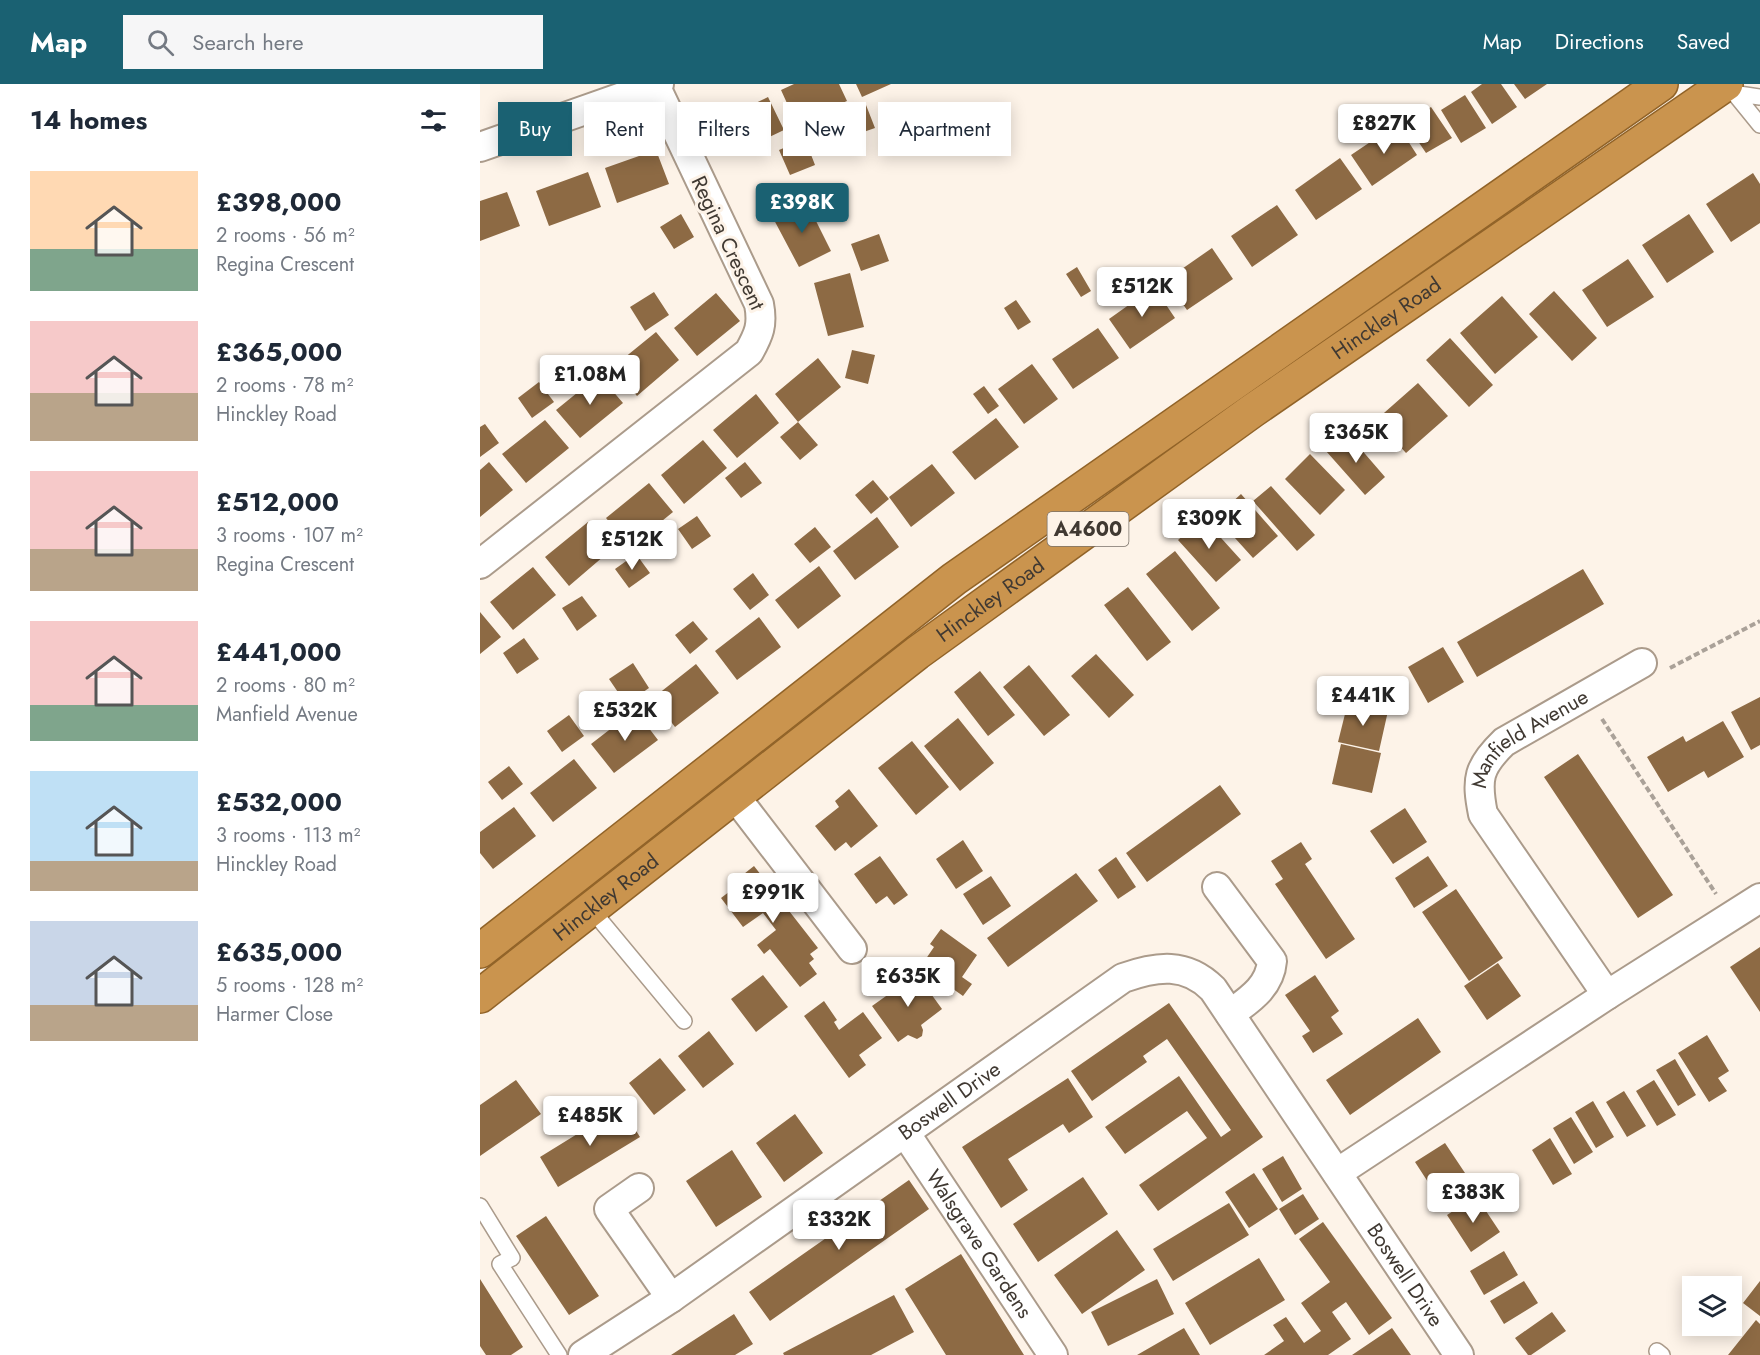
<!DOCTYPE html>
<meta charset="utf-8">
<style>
:root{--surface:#fff;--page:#f6f6f7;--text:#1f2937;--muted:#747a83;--accent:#1a6172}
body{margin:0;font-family:Jost,sans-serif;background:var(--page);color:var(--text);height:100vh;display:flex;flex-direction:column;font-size:22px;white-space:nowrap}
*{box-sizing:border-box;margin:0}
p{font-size:20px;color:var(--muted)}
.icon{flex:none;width:33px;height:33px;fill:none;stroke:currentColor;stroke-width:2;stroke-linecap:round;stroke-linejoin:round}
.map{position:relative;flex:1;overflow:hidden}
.panel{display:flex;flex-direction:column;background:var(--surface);width:480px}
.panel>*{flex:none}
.banner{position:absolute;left:18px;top:18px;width:570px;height:54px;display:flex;gap:12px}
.buttons{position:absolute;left:1202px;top:1192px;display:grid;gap:12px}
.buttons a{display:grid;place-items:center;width:60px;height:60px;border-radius:0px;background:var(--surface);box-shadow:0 3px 15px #0003;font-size:30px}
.price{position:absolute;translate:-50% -51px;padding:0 14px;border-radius:6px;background:#fff;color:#222;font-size:20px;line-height:39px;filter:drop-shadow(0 2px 3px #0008)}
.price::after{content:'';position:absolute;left:50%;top:36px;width:18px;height:14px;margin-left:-9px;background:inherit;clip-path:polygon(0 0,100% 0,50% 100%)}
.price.current{background:var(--accent);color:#fff}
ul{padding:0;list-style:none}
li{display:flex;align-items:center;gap:18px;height:150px;padding:0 30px}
li span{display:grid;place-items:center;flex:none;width:168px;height:120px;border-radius:0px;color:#555}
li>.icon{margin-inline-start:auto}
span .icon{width:72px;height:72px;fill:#fffc;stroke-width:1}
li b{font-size:26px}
h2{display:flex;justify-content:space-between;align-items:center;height:72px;padding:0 30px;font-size:26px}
.tag{padding:0 21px;border-radius:0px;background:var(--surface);box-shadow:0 3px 15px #0003;font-size:21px;line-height:54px}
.tag.current{background:var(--accent);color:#fff}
header{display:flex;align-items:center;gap:36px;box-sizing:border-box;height:84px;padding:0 30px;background:var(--accent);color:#fff}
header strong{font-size:28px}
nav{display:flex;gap:33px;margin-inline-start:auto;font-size:21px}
.search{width:420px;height:54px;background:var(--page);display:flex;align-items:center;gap:15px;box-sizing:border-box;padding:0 21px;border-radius:0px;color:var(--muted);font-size:22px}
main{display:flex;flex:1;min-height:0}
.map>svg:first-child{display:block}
.building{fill:#8d6a44}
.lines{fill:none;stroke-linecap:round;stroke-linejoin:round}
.service-casing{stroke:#ab9b8b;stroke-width:18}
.minor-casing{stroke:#ab9b8b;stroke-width:32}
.trunk-casing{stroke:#916328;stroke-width:36}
.path{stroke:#aaa198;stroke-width:4;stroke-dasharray:6 3;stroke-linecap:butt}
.service{stroke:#fff;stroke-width:15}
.minor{stroke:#fff;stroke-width:28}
.trunk{stroke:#ca944e;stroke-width:33}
.labels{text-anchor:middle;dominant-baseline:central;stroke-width:6;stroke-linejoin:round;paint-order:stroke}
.shield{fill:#fdf3e8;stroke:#797169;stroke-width:1.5}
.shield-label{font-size:20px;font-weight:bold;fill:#403932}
.street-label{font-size:21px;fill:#403932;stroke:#fdf3e8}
</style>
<header>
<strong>Map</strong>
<div class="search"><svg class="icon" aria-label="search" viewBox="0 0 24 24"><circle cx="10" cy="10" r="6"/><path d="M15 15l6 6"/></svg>Search here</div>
<nav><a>Map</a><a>Directions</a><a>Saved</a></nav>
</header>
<main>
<section class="panel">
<h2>14 homes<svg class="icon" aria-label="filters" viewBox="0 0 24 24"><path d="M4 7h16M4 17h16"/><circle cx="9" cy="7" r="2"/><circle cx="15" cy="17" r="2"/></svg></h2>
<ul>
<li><span style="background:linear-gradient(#ffd9b3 65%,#7fa58c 0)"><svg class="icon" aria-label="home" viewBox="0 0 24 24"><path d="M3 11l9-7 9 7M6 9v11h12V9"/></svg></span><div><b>£398,000</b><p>2 rooms · 56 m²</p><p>Regina Crescent</p></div></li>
<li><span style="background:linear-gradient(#f6c9c9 60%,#b9a48a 0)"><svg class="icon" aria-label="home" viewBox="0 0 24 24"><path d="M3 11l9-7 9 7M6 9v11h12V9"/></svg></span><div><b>£365,000</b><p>2 rooms · 78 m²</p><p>Hinckley Road</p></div></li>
<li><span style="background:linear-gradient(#f6c9c9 65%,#b9a48a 0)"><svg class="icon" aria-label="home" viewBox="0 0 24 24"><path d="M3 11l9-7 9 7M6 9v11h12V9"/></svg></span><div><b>£512,000</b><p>3 rooms · 107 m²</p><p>Regina Crescent</p></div></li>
<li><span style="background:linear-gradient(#f6c9c9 70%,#7fa58c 0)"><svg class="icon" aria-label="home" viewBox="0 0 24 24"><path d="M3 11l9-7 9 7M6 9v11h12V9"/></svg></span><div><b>£441,000</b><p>2 rooms · 80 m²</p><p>Manfield Avenue</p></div></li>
<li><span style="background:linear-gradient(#bfe0f5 75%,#b9a48a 0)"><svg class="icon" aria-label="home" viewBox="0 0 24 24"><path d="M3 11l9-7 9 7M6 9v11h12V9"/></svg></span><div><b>£532,000</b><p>3 rooms · 113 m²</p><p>Hinckley Road</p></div></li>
<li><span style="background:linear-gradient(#c9d6e8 70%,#b9a48a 0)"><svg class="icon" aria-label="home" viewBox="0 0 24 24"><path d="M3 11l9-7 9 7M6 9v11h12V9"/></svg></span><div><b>£635,000</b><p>5 rooms · 128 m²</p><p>Harmer Close</p></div></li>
</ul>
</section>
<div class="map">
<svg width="1280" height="1271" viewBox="0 0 1280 1271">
<rect width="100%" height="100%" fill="#fdf3e8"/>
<path class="building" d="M314,0H359L367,17L316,39L301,6Z
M376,0H411L382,13Z
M1002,0H1021L1037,23L1012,40L991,8Z
M1034,0H1067L1045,15Z
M985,11L1006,44L981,59L961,26Z
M288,13L304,46L254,70L238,37Z
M386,21L395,44L372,52L363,29Z
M951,23L972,54L946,69L925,38Z
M917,40L937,71L892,102L871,71Z
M325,55L335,81L310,91L299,66Z
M176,66L189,100L137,119L125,84Z
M860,74L882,105L836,136L815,106Z
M108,88L121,123L69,142L56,107Z
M1273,89L1280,100V139L1251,158L1226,120Z
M27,108L40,142L0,157V117Z
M326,117L351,167L319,183L293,134Z
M797,121L818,151L772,183L751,152Z
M201,130L214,153L194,165L180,143Z
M1209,130L1234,168L1187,199L1162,161Z
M399,150L409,177L381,187L371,160Z
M732,164L753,195L707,226L686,196Z
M1148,175L1174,213L1127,243L1102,206Z
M597,183L611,207L601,213L586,190Z
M370,189L384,243L348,252L334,199Z
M674,203L695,234L650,265L629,235Z
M1074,207L1117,254L1092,277L1049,230Z
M174,208L189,231L165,247L150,223Z
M236,209L260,237L217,272L194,244Z
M1022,212L1058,253L1015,290L980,249Z
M536,216L551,238L538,246L524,224Z
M618,244L639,274L593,305L572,275Z
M176,248L199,276L157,312L133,283Z
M970,254L1013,301L989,323L946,276Z
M372,266L395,271L388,300L365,294Z
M338,274L361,303L318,338L338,361L320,376L300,353L318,338L295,310Z
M552,280L578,315L544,340L518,305Z
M119,291L143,319L100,354L76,326Z
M59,298L74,318L52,334L38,314Z
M938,299L968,332L926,369L896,336Z
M504,302L519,322L508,330L493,310Z
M276,310L299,339L257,374L233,346Z
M516,334L539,363L495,396L472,368Z
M65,336L89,364L46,399L22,370Z
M5,340L19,359L0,373V343Z
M867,349L905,393L885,411L846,367Z
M223,356L247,384L204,420L181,391Z
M830,370L865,406L840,431L805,395Z
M9,378L33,406L0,433V386Z
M265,378L282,399L261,414L245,394Z
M452,380L475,409L431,443L409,413Z
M393,396L409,415L391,430L375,411Z
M169,399L193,428L150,463L126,434Z
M791,402L835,451L817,467L773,417Z
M761,410L798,452L773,474L736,433Z
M217,432L231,452L212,465L198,445Z
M397,433L419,463L375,496L353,467Z
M723,434L761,476L736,498L698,456Z
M108,438L131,466L89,502L65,473Z
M335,443L351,463L330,479L314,460Z
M695,467L740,524L712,547L666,490Z
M156,470L170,489L149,504L135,485Z
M339,482L361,512L318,545L295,516Z
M53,483L76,511L33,546L10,518Z
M1103,485L1124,520L997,593L977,558Z
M273,489L289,511L270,526L253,505Z
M648,503L691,558L667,577L624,521Z
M102,512L117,532L97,547L82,524Z
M0,528L21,553L0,570Z
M279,533L301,563L257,596L235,567Z
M213,537L228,555L210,570L195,551Z
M44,554L59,575L37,590L23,569Z
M963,563L984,598L948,619L928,583Z
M616,570L654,611L629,634L591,592Z
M153,579L169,604L146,620L129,595Z
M216,580L239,609L195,643L173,614Z
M549,581L590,631L564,652L523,603Z
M500,587L535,631L508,652L474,608Z
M1280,613V661L1271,666L1251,628Z
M868,618L908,627L899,667L858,658Z
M155,626L178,656L134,689L111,660Z
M89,631L104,652L82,668L67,647Z
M478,634L514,679L480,707L444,662Z
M1243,637L1264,673L1228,694L1224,687L1188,708L1167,673L1203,652L1206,658Z
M432,657L469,703L436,731L398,684Z
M861,660L901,669L892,709L852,700Z
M1098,670L1193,811L1158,834L1064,693Z
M94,675L117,704L73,738L50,709Z
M29,682L43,700L22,716L8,698Z
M740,701L761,730L667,798L646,769Z
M369,705L398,742L371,764L366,758L355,767L335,742L359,723L355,717Z
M34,723L56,752L13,785L0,769V748Z
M925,724L947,758L913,780L890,747Z
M483,756L503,787L476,805L456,775Z
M821,758L832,775L825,780L875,855L846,875L795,800L803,795L791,777Z
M400,772L428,811L414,821L407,812L396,820L374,790Z
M948,772L968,802L934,824L915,794Z
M636,773L656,803L638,815L618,786Z
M274,782L338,864L330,870L334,875L329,879L337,890L320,903L290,865L284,870L277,861L296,846L283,829L263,843L241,814L258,801L255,797Z
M596,789L618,817L528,883L507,854Z
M511,792L531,822L503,841L483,810Z
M976,805L1023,874L989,897L942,828Z
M461,845L497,871L482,893L492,900L483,912L441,882L454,863L450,860Z
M1280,863V928L1250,883Z
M1018,879L1041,912L1007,936L984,902Z
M433,885L462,925L441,941L443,946L442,952L437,955L428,951L418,958L392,922L423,900L419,895Z
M283,891L308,923L276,948L251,915Z
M835,891L859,927L851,933L863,950L833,969L822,952L830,947L805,911Z
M344,917L357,936L354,938L359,946L383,928L402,954L379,971L386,981L369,994L324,932Z
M689,919L783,1053L678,1127L659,1101L727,1054L707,1027L645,1070L625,1043L699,992L741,1053L751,1046L687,955L663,972L667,978L612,1017L591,987Z
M938,934L961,968L870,1031L846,996Z
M229,947L254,980L223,1004L198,972Z
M1227,951L1249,987L1238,994L1247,1007L1229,1018L1198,969Z
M180,974L206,1006L174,1031L149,999Z
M1195,975L1216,1011L1198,1022L1176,986Z
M588,994L613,1033L589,1049L583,1040L528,1075L548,1106L521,1124L482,1063Z
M36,996L61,1030L0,1072V1021Z
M1174,996L1196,1031L1177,1042L1156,1007Z
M1144,1007L1166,1042L1147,1053L1126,1018Z
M1113,1017L1134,1053L1116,1064L1095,1028Z
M141,1023L160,1053L78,1103L60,1073Z
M315,1030L343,1069L304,1098L276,1059Z
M1091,1033L1113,1068L1094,1080L1073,1044Z
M1070,1054L1092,1090L1073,1101L1052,1066Z
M965,1059L989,1095L959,1115L935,1078Z
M252,1066L282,1113L236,1143L206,1097Z
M803,1072L822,1105L802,1118L782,1085Z
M774,1089L798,1125L769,1144L745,1108Z
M603,1093L628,1130L558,1178L533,1140Z
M429,1096L449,1125L290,1237L269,1208Z
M823,1110L839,1135L815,1151L799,1125Z
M996,1112L1020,1148L991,1168L967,1131Z
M749,1119L769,1151L693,1197L673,1165Z
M66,1132L119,1212L89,1231L36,1152Z
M843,1138L912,1234L889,1251L866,1218L852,1228L871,1255L848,1271H784L804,1257L793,1241L806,1233L824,1259L841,1247L821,1219L850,1198L819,1155Z
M637,1146L665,1186L602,1230L574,1191Z
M1024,1167L1038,1191L1004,1211L990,1187Z
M481,1170L544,1271H466L425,1205Z
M779,1174L805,1216L730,1261L705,1219Z
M0,1195L43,1263L31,1271H6L0,1262Z
M677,1195L694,1230L628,1262L611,1228Z
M1044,1197L1058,1219L1024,1240L1010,1217Z
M1280,1197V1232L1263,1219Z
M414,1211L434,1248L391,1271H304L303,1269Z
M1072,1228L1086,1247L1051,1271H1048L1035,1254Z
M254,1230L273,1260L255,1271H191Z
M1276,1236L1280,1240V1271H1248Z
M704,1244L720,1271H657Z
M912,1244L931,1271H872Z"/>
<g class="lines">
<defs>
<path id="service" d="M1239,7L1280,13
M1254,9L1280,41
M111,825L204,937
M0,1122L32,1174L20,1180L79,1271
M1177,1267L1182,1271"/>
<g id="minor">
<path d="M0,63L179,0"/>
<path d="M0,480L269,268C279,250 283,241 279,220L175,1"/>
<path d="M254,711L372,865"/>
<path d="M737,803L792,877C790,903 769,916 750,930"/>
<path id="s1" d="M1127,911L1003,730C996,695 998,683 1024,658L1162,579"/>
<path id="s2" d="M426,1050L573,1271"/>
<path d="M857,1089L1127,911L1280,814"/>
<path d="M159,1104L129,1125L191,1214"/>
<path id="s3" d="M103,1271L191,1214L643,894C677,882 706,878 733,905L979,1271"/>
</g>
<g id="trunk">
<path d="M0,867L474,495L1181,0"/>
<path id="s4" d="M0,912L437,569L772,327L1246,0"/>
</g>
</defs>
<use href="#service" class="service-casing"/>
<use href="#minor" class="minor-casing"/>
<use href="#trunk" class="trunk-casing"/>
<path class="path" d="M1190,584L1280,537
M1122,635L1236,810"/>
<use href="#service" class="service"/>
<use href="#minor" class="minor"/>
<use href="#trunk" class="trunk"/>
</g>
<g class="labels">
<rect class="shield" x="567.5" y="428" width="81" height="34" rx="4.5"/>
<g class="shield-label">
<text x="608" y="445">A4600</text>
</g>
<g class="street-label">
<text transform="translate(248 159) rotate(65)">Regina Crescent</text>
<text stroke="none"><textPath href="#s4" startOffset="1132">Hinckley Road</textPath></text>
<text stroke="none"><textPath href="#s4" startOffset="646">Hinckley Road</textPath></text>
<text stroke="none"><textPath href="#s1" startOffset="320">Manfield Avenue</textPath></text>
<text stroke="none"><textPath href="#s4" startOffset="160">Hinckley Road</textPath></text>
<text stroke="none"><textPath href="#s3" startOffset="446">Boswell Drive</textPath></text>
<text stroke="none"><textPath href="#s2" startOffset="132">Walsgrave Gardens</textPath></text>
<text stroke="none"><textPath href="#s3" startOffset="1100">Boswell Drive</textPath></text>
</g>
</g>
</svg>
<div class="buttons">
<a><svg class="icon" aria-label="layers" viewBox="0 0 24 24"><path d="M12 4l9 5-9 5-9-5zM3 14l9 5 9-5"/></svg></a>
</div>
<b class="price" style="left:904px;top:71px">£827K</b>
<b class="price current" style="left:322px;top:150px">£398K</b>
<b class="price" style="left:662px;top:234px">£512K</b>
<b class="price" style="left:110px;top:322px">£1.08M</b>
<b class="price" style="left:876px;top:380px">£365K</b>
<b class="price" style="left:729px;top:466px">£309K</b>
<b class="price" style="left:152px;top:487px">£512K</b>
<b class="price" style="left:883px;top:643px">£441K</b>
<b class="price" style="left:145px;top:658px">£532K</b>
<b class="price" style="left:293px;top:840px">£991K</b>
<b class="price" style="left:428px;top:924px">£635K</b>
<b class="price" style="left:110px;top:1063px">£485K</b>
<b class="price" style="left:993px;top:1140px">£383K</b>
<b class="price" style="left:359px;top:1167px">£332K</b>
<div class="banner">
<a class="tag current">Buy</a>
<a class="tag">Rent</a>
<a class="tag">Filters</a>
<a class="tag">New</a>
<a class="tag">Apartment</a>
</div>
</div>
</main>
